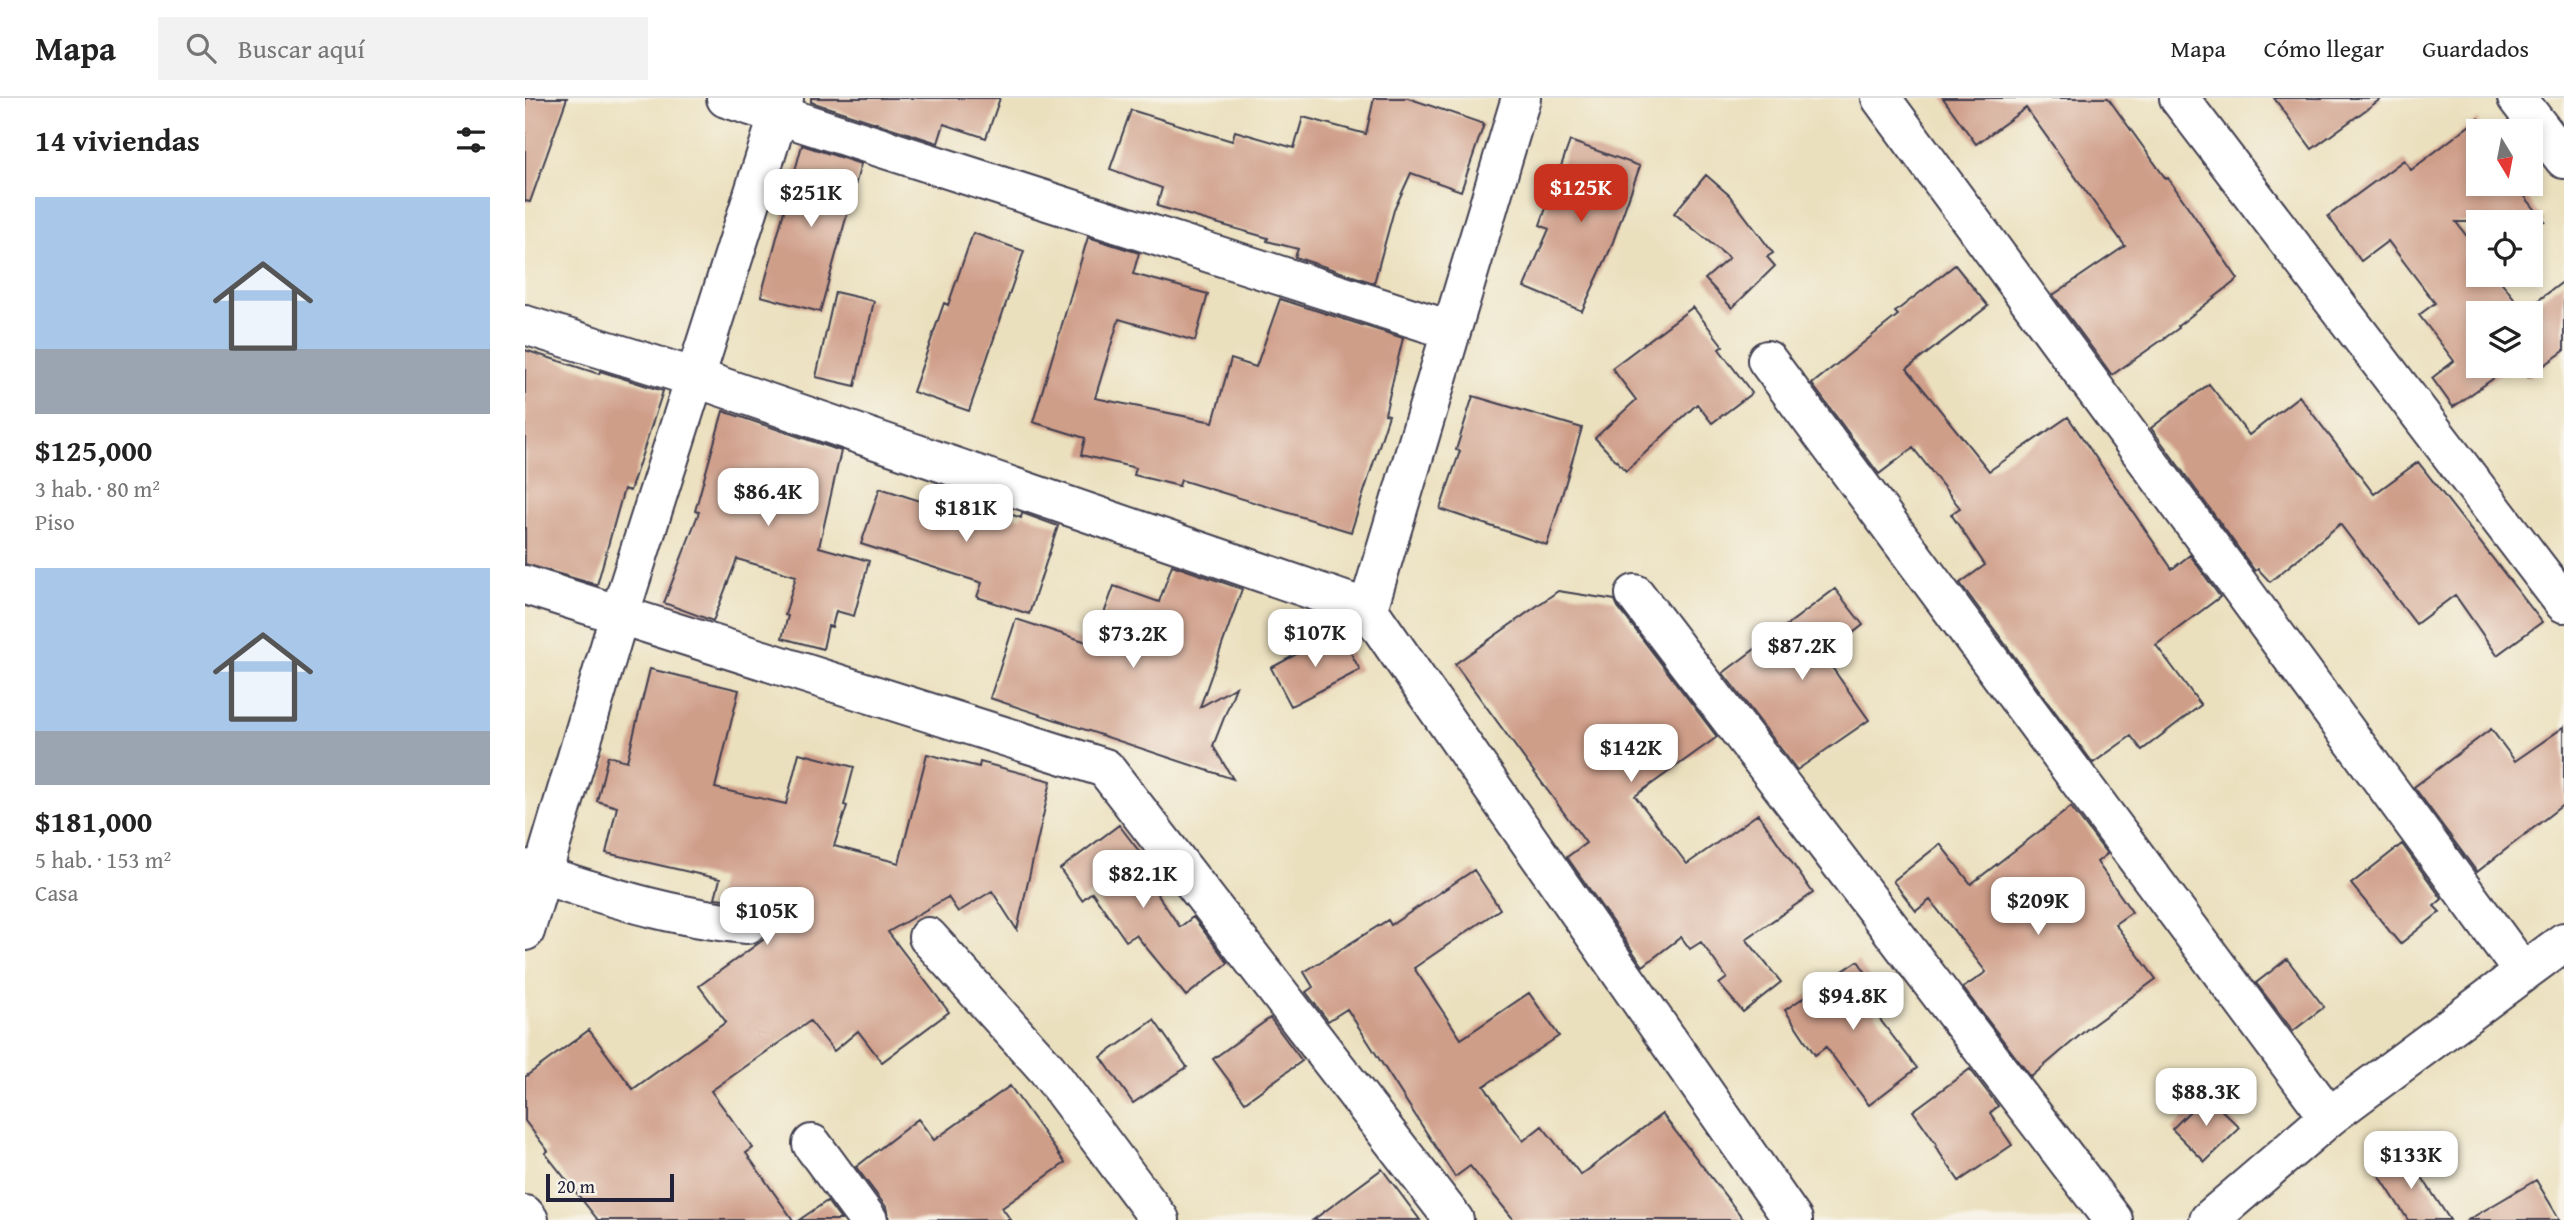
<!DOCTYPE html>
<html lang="es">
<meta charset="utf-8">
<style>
:root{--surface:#fff;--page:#f2f2f2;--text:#222;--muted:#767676;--line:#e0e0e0;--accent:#c8321e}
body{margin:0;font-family:"Gentium Book Plus",serif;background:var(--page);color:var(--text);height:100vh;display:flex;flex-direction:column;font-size:26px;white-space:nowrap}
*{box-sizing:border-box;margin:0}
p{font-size:23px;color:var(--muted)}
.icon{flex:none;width:38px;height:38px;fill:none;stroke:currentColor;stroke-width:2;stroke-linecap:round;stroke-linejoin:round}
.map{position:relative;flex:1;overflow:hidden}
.sheet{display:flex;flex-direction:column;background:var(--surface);width:525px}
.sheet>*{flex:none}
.needle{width:46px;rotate:170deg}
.fabs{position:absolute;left:1941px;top:21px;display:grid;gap:14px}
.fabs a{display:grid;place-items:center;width:77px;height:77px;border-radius:0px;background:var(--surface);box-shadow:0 4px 10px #0003;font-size:35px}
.scale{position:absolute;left:21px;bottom:18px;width:128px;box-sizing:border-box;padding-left:7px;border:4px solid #22223b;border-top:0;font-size:19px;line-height:24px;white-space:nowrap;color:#22223b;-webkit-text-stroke:5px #f7f3e8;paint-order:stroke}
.price{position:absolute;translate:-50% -60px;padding:0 16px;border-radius:14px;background:#fff;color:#222;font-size:23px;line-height:46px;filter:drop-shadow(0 2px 4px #0008)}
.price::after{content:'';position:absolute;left:50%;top:42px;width:21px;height:16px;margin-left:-10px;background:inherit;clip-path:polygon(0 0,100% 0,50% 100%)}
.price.selected{background:var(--accent);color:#fff}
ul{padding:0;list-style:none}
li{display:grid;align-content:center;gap:14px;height:371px;padding:0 35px}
li span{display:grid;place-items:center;height:217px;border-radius:0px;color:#555}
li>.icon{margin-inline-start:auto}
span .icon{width:126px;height:126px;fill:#fffc;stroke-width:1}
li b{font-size:30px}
h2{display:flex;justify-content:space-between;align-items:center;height:84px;padding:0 35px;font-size:30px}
header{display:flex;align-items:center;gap:42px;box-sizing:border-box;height:98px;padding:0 35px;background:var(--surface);border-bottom:2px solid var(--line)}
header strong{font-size:33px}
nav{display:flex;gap:38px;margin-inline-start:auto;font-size:24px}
.search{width:490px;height:63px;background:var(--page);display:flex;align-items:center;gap:18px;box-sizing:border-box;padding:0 24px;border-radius:0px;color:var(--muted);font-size:26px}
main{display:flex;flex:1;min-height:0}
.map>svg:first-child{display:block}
.building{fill:#cf9e89}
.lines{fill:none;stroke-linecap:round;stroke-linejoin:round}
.minor-casing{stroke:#403e4f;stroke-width:42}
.major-casing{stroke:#403e4f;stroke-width:42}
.minor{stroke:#fff;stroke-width:38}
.major{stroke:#fff;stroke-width:38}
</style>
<header>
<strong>Mapa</strong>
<div class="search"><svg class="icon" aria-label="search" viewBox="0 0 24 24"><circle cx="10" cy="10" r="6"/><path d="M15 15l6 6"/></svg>Buscar aquí</div>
<nav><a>Mapa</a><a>Cómo llegar</a><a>Guardados</a></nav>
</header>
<main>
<section class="sheet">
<h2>14 viviendas<svg class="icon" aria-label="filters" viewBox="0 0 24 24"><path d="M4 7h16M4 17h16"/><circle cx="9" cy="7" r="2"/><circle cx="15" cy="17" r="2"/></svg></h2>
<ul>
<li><span style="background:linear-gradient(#a9c7e8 70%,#9aa5b1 0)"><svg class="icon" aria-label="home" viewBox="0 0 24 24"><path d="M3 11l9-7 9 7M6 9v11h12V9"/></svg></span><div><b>$125,000</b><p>3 hab. · 80 m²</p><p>Piso</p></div></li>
<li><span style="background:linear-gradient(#a9c7e8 75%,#9aa5b1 0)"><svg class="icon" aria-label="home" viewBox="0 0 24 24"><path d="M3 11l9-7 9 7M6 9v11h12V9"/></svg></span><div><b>$181,000</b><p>5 hab. · 153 m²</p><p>Casa</p></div></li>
</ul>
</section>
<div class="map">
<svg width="2039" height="1122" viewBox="0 0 2039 1122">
<rect width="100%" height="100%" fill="#f7f3e8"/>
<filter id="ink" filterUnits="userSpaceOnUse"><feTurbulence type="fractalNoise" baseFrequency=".0143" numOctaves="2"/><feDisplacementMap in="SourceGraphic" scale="14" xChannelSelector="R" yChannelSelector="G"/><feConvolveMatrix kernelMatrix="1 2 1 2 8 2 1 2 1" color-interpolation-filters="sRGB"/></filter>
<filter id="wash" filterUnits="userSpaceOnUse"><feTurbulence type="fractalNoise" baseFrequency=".00686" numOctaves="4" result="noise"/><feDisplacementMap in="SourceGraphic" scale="28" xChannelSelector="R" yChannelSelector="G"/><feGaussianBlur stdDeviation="1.57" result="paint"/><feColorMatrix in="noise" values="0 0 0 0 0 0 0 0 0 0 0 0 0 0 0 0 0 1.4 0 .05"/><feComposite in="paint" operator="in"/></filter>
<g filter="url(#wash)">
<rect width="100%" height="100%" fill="#ebe0be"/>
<g id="blocks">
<path class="building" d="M0,0H42L5,104L0,103Z
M286,0H475L461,40L419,26L413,45L286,4Z
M849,0H883L959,26L936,93L886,75L869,112L849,185L770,159L773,151L742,143L743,140L632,108L637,90L585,71L606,12L707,43L710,33L769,50L778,19L841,36Z
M1418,0H1583L1641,81L1643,80L1713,181L1653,228L1654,230L1587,277L1528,197L1600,148L1501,10L1451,46Z
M1749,0H1857L1787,51Z
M1953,21V86H1990L2020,124H1931L1953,153V177H1971L1999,213L2039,183V253L2003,279L1995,268H2006V215H1953V268H1986L1928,309L1907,280L1929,263L1894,217L1910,205L1863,143L1836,163L1803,118L1879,62L1886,72Z
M1045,43L1115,68L1085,152L1057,213L999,189L1024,131L1015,127Z
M277,47L336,66L295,214L236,198Z
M1181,77L1204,97L1248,155L1242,159L1250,168L1207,210L1180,181L1204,160L1149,115Z
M448,135L499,153L444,313L388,294L419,205L423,207Z
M563,139L614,155L608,176L683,196L670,243L594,221L570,300L688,324L706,261L731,269L755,201L878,240L860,316L864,317L826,434L656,382L654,388L609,377L611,370L556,357L560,340L508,324Z
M1430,167L1463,208L1382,271L1464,373L1543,319L1647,471L1665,457L1695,499L1631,547L1676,607L1617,652L1606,638L1568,665L1435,485L1460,467L1426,416L1435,410L1388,350L1354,376L1287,286L1373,217L1370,214Z
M310,194L349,203L330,288L291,279Z
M1168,209L1198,248L1194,251L1227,295L1187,325L1172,306L1101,373L1070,340L1111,302L1087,270Z
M0,252L74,276L75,273L138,293L105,393L99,391L72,487L0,466Z
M1684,286L1724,337L1774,298L1849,396L1893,364L2017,524L1972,557L1930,497L1891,526L1815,426L1745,484L1733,471L1730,473L1626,330Z
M948,298L1057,330L1022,447L915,411L935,353L931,352Z
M198,313L316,353L294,449L344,463L329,518L311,513L307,529L303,528L298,551L257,540L263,518L260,517L271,478L212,461L188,523L139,505L174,414L170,413Z
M355,390L429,414L435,398L496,420L497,415L533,428L504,516L452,499L457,485L336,446Z
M647,467L717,491L675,609L711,589L688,648L708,681L465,600L491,521L568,546L589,488L634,504Z
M1310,491L1338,527L1299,558L1344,622L1272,672L1198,575Z
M1033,493L1090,502L1093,509L1192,639L1110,698L1162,766L1233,716L1288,795L1221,841L1256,884L1218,914L1194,886L1202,880L1176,844L1165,851L1156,839L1118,868L1042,759L1061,745L930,566Z
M814,533L835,572L766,608L746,570Z
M125,571L214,592L190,690L261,706L274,655L329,669L319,707L322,708L309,748L374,765L402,656L454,669L455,664L526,683L492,832L467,793L433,814L423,799L363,834L424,914L357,964L333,933L309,953L285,923L186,993L228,1050L221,1055L268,1122H73L20,1055L23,1053L0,1023V979L64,932L108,991L201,924L174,888L267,821L239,814L234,808L225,804L190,800L195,781L81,755L92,709L72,703L83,658L102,663Z
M2039,629V706L1952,774L1889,689L1966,631L1990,663Z
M1546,709L1582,756L1572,764L1607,814L1590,826L1631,881L1561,932L1506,979L1438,890L1461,874L1405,802L1391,813L1368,783L1415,746L1446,786Z
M594,727L620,761L612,767L655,829L668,819L703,865L661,898L611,837L601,843L567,794L557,802L535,771Z
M1877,746L1917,801L1909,808L1915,814L1875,846L1826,786Z
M949,772L975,811L889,870L936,941L1004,895L1034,938L959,988L998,1043L1017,1028L1056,1077L1137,1016L1219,1122H989L945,1068L930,1079L822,911L803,923L781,894L788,889L779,874L863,822L866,827Z
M1762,861L1799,909L1768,933L1731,885Z
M1333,863L1363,907L1350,915L1392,970L1344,1007L1301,949L1290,957L1260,912Z
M745,920L777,963L720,1004L688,961Z
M629,922L662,969L608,1005L576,959Z
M1445,971L1473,1008L1465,1015L1487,1047L1434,1083L1410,1048L1412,1047L1388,1013Z
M485,988L540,1065L477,1110L486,1122H364L361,1109L331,1069L393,1021L409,1042Z
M1681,997L1715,1030L1680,1064L1647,1031Z
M1881,1055L1925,1122H1883L1852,1074Z
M857,1071L895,1122H788Z
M2011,1082L2035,1122H1943Z
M302,1103L316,1122H274Z"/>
</g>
</g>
<g filter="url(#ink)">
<use href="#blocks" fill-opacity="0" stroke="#403e4f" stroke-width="2"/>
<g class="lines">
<defs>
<path id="minor" d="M201,0L925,232
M1356,0L1998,874
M1654,0L2039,505
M1992,0L2039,61
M0,227L171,280L843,511L1268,1122
M1242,262L1804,1019
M0,487L580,670L929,1122
M1110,496L1588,1122
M843,511L996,0
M0,771C72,795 146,820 222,826
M0,833L95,515L259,0
M403,839L522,971L635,1122
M287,1046L343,1122
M0,1117L4,1122"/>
<path id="major" d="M1684,1122L1804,1019L2039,844"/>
</defs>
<use href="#minor" class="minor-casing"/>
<use href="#major" class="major-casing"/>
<use href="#minor" class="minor"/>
<use href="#major" class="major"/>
</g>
</g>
</svg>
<div class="fabs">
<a><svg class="needle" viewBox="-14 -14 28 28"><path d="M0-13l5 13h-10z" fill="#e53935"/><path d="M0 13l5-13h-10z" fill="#767676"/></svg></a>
<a><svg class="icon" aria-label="locate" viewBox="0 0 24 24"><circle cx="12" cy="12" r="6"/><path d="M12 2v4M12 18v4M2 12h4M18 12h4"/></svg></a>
<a><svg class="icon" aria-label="layers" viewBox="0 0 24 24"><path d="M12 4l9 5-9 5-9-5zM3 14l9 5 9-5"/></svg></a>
</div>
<div class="scale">20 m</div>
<b class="price selected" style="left:1056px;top:126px">$125K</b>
<b class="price" style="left:286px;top:131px">$251K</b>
<b class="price" style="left:243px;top:430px">$86.4K</b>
<b class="price" style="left:441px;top:446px">$181K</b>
<b class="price" style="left:790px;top:571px">$107K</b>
<b class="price" style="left:608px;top:572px">$73.2K</b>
<b class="price" style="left:1277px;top:584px">$87.2K</b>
<b class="price" style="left:1106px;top:686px">$142K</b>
<b class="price" style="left:618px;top:812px">$82.1K</b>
<b class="price" style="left:1513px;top:839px">$209K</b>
<b class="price" style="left:242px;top:849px">$105K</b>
<b class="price" style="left:1328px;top:934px">$94.8K</b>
<b class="price" style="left:1681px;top:1030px">$88.3K</b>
<b class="price" style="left:1886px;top:1093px">$133K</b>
</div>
</main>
